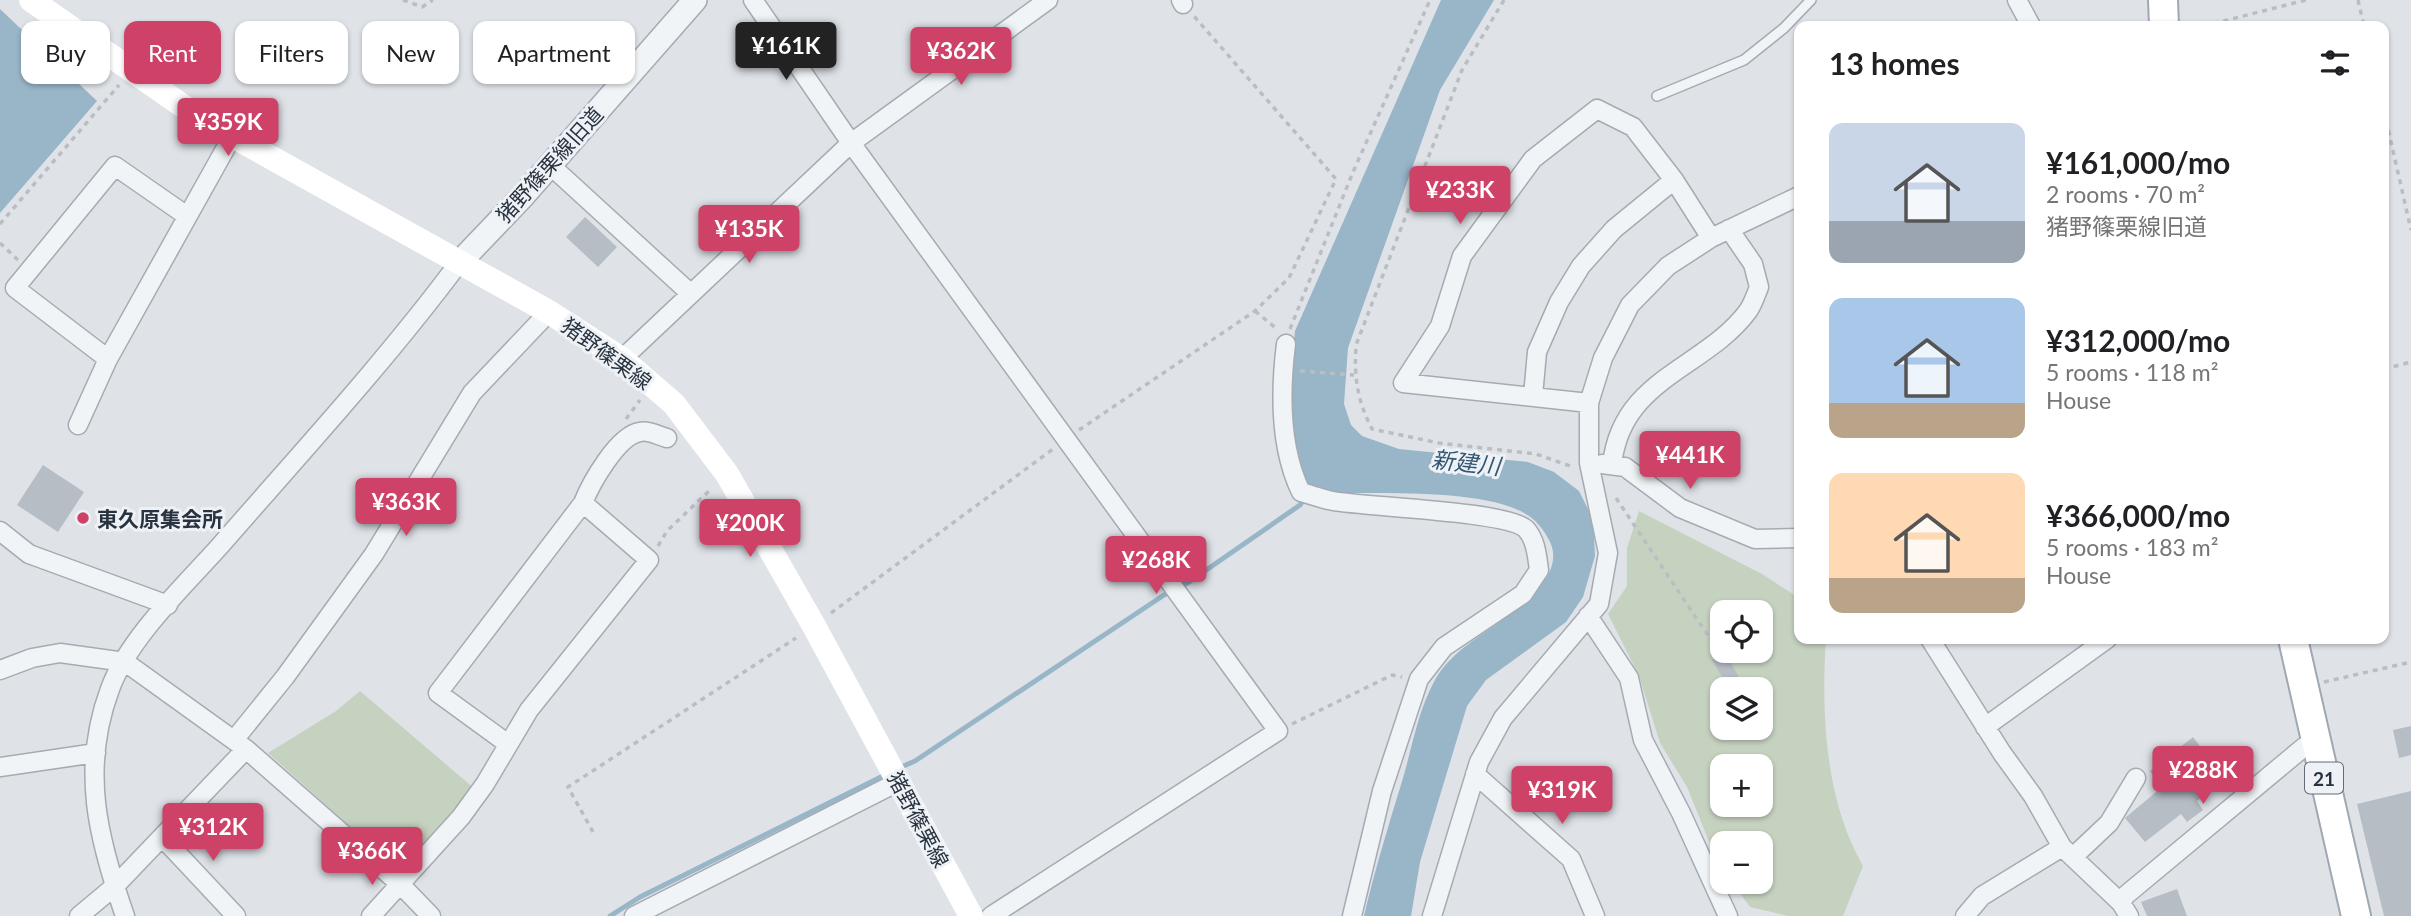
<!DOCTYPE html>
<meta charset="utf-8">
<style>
:root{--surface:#fff;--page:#f2f2f2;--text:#202124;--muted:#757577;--accent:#ce4267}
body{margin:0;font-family:Lato,"Noto Sans JP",sans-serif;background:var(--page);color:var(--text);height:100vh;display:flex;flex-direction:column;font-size:26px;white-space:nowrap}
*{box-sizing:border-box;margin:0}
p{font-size:23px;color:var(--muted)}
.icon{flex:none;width:38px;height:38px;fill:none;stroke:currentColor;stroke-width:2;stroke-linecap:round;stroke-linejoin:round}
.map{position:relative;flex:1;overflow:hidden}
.details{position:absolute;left:1794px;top:21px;width:595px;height:623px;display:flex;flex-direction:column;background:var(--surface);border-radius:14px;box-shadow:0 2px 5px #0004}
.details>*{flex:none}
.top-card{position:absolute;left:21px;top:21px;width:665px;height:63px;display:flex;gap:14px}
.buttons{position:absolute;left:1710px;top:600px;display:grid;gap:14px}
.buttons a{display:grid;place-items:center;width:63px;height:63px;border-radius:14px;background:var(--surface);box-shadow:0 2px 5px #0004;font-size:35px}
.price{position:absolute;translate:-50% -60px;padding:0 16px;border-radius:7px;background:var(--accent);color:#fff;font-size:23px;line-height:46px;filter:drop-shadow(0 2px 4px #0008)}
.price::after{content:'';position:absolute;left:50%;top:42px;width:21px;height:16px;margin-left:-10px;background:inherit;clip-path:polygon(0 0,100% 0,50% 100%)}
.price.active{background:#222;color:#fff}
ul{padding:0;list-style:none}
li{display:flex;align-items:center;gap:21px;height:175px;padding:0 35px}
li span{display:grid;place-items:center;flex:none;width:196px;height:140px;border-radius:14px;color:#555}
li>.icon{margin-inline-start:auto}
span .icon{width:84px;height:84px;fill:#fffc;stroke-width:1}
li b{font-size:30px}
h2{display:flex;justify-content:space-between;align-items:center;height:84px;padding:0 35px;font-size:30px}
.pill{padding:0 24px;border-radius:14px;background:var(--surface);box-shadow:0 2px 5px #0004;font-size:24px;line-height:63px}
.pill.active{background:var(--accent);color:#fff}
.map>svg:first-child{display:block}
.green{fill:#c6d2c0;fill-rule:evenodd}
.water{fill:#99b5c8}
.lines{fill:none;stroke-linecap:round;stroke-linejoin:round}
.stream{stroke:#99b5c8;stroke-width:5}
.building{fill:#b6bdc5}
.service-casing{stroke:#a4abb2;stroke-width:12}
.minor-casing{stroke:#a4abb2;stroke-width:21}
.tertiary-casing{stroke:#a4abb2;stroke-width:26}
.primary-casing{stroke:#9ea9b4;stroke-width:32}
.path{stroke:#b9bec3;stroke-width:3.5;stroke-dasharray:5 5;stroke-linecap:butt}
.service{stroke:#f1f4f6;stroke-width:9}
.minor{stroke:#f1f4f6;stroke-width:18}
.tertiary{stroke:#f1f4f6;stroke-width:23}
.secondary{stroke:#fff;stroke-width:24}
.primary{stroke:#fff;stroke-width:28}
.poi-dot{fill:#ce4267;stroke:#eef2f6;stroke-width:2.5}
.labels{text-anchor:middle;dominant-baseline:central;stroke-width:6;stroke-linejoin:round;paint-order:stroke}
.shield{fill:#eef2f6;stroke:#636c76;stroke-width:2}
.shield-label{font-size:19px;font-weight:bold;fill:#28333f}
.street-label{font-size:21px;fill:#28333f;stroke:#eef2f6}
.poi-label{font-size:21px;font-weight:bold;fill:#28333f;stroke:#eef2f6;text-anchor:start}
.water-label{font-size:23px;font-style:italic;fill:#325673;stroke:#eef2f6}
</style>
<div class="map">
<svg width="2411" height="916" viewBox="0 0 2411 916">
<rect width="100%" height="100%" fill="#dfe3e8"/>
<path class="green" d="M1639,511L1762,574L1799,598V639H1826C1821,713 1825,800 1863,866L1843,916H1788L1750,907L1732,882H1760V844H1722V868L1716,859L1687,787L1660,743L1639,676L1608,614L1627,586V548ZM1722,612H1760V651H1722ZM1722,690H1760V728H1722ZM1722,766H1760V805H1722Z
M360,691L475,789L403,874L268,753L336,711Z"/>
<path class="water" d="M1441,0H1494L1440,90L1348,348L1344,404L1351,425L1362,436L1399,449L1528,462L1554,472L1579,491L1593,519L1595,556L1583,597L1566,622L1486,680L1467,706L1420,862L1411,916H1364C1375,869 1389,824 1403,778C1413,744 1418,710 1436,678C1453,650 1483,635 1508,616C1520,607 1532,595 1542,583C1553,571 1557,554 1549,540C1545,532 1537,521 1529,516C1489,488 1376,494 1325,493L1309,486C1286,442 1290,380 1295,331Z
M0,9L97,101L0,213Z"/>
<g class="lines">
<path class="stream" d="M899,768L915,761L1164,595L1189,582L1300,505L1306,496
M610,916L640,897L887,774"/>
</g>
<path class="building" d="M585,217L617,247L598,267L566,237Z
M43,465L84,492L58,532L17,505Z
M1725,653L1743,684L1733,690H1730L1712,660Z
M2411,726V755L2399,758L2393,730Z
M2193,737L2225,779L2197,801L2203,810L2187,822L2181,814L2145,842L2125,818L2162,787L2150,771Z
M2411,791V916H2384L2357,804Z
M2177,889L2187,916H2147L2141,902Z"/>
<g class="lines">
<defs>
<path id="service" d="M1657,96L1744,60L1784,28L1811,0"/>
<path id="minor" d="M753,0L851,143L1278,731L991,916
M1181,0L1183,4
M2017,0L2031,26
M550,165L691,294
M187,216L115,166L15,288L108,359L233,135
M1286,344C1280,392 1280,449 1301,492C1312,495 1322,499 1333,501C1366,507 1507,511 1526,529C1536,540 1537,556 1539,570L1523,594L1444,647L1419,679L1382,791L1352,916
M622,359L851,143L1048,0
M1533,396L1537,352L1559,302L1581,266L1614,229L1674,180
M1589,403L1403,383L1440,326L1462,256L1533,159L1597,109L1633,127L1674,180L1711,238
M78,425L108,359
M1602,464L1625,467L1680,508L1755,539L1799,538
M1612,465C1621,378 1705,369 1748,311C1753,304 1756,294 1759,287L1753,264L1729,229
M0,531L29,554L168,605
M1588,616L1629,678L1643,740L1681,813L1728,916
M1930,639L2002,753L2033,796L2062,847L2121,903L2129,916
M0,670L32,658L60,653L125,662L246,749L401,885L431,916
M1985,727L2107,639
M234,740L285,677L374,554L472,393L549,312
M508,744L438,693L583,503C591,483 618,435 640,432C648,430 659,436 667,438
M0,767L96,753
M1475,774L1571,859L1595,916
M162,837L236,916
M2074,856L2109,823L2136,778
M2121,903L2126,895L2304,747L2315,742
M79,916L115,886L246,749
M125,916C98,839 80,769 110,689C128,639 183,587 219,547C300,454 384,363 458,264
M371,916L461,817L485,784L529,710L649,560L583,503
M634,916L898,782
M1432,916L1479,762L1503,718L1599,604L1608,553L1589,463V403L1603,358L1630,305L1668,266L1711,238L1799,196
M1965,916L1982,896L2062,847"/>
<path id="tertiary" d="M458,264L523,196L695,0"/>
<path id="primary" d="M2163,0L2164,26
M2293,639L2356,916"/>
</defs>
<use href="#service" class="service-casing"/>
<use href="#minor" class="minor-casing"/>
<use href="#tertiary" class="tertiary-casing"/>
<use href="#primary" class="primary-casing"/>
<path class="path" d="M403,0L422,7L433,0
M1504,0L1462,70L1356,345C1354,377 1357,400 1372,429L1439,443L1536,454L1573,467
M2358,0L2364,26
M2204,26L2306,0
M2384,111L2411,230
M0,224L119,85
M0,243L18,260
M1255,311L1277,329
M1290,329L1353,172L1430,0
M2384,369L2411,362
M1300,371L1354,375
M626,419L640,400
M1079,430L1255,311L1289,278L1336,179L1193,15
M1616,498L1709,637
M658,546L667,531L712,488
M831,613L1053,449
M2324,682L2411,662
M1292,724L1392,675L1402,677
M593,832L568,787L796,638"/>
<use href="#service" class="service"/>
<use href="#minor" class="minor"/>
<use href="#tertiary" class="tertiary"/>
<path class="secondary" d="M31,0L200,118L549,312L622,359L674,404L727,474L814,626L971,916"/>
<use href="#primary" class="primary"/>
</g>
<circle class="poi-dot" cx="83" cy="518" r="7"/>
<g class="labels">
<rect class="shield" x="2305" y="762.5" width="38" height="31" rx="5"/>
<g class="shield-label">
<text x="2324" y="778">21</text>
</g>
<g class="street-label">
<text transform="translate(549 164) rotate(-48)">猪野篠栗線旧道</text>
<text transform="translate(607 353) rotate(36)">猪野篠栗線</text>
<text transform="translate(919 819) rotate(62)">猪野篠栗線</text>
</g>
<g class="poi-label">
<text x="97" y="518">東久原集会所</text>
</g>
<g class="water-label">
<text transform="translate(1466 462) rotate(6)">新建川</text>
</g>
</g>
</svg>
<div class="buttons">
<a><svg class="icon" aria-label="locate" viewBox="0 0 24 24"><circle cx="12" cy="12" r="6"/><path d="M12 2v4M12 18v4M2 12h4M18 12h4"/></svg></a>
<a><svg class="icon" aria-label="layers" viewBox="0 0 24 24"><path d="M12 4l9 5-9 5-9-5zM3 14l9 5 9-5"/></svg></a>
<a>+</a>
<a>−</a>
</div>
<b class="price active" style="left:786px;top:82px">¥161K</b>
<b class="price" style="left:961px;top:87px">¥362K</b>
<b class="price" style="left:228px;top:158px">¥359K</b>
<b class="price" style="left:1460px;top:226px">¥233K</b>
<b class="price" style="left:749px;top:265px">¥135K</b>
<b class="price" style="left:1690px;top:491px">¥441K</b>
<b class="price" style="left:406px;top:538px">¥363K</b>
<b class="price" style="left:750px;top:559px">¥200K</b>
<b class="price" style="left:1156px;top:596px">¥268K</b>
<b class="price" style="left:2203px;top:806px">¥288K</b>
<b class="price" style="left:1562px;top:826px">¥319K</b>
<b class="price" style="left:213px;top:863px">¥312K</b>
<b class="price" style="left:372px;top:887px">¥366K</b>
<div class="top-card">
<a class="pill">Buy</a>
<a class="pill active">Rent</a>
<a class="pill">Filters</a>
<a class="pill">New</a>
<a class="pill">Apartment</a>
</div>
<section class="details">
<h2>13 homes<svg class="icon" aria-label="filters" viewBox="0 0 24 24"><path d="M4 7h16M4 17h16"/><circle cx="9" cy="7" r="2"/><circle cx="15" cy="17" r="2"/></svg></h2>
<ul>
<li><span style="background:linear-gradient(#c9d6e8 70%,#9aa5b1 0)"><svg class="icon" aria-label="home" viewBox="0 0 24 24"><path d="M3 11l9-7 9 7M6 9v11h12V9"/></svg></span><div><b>¥161,000/mo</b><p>2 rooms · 70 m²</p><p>猪野篠栗線旧道</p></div></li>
<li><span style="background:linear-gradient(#a9c7e8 75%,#b9a48a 0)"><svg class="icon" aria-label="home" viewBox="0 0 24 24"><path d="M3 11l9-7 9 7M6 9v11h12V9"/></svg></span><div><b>¥312,000/mo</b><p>5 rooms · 118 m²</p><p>House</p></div></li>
<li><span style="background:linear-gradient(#ffd9b3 75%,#b9a48a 0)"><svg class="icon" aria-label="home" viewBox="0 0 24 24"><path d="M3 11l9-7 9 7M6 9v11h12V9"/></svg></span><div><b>¥366,000/mo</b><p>5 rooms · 183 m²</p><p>House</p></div></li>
</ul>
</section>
</div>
